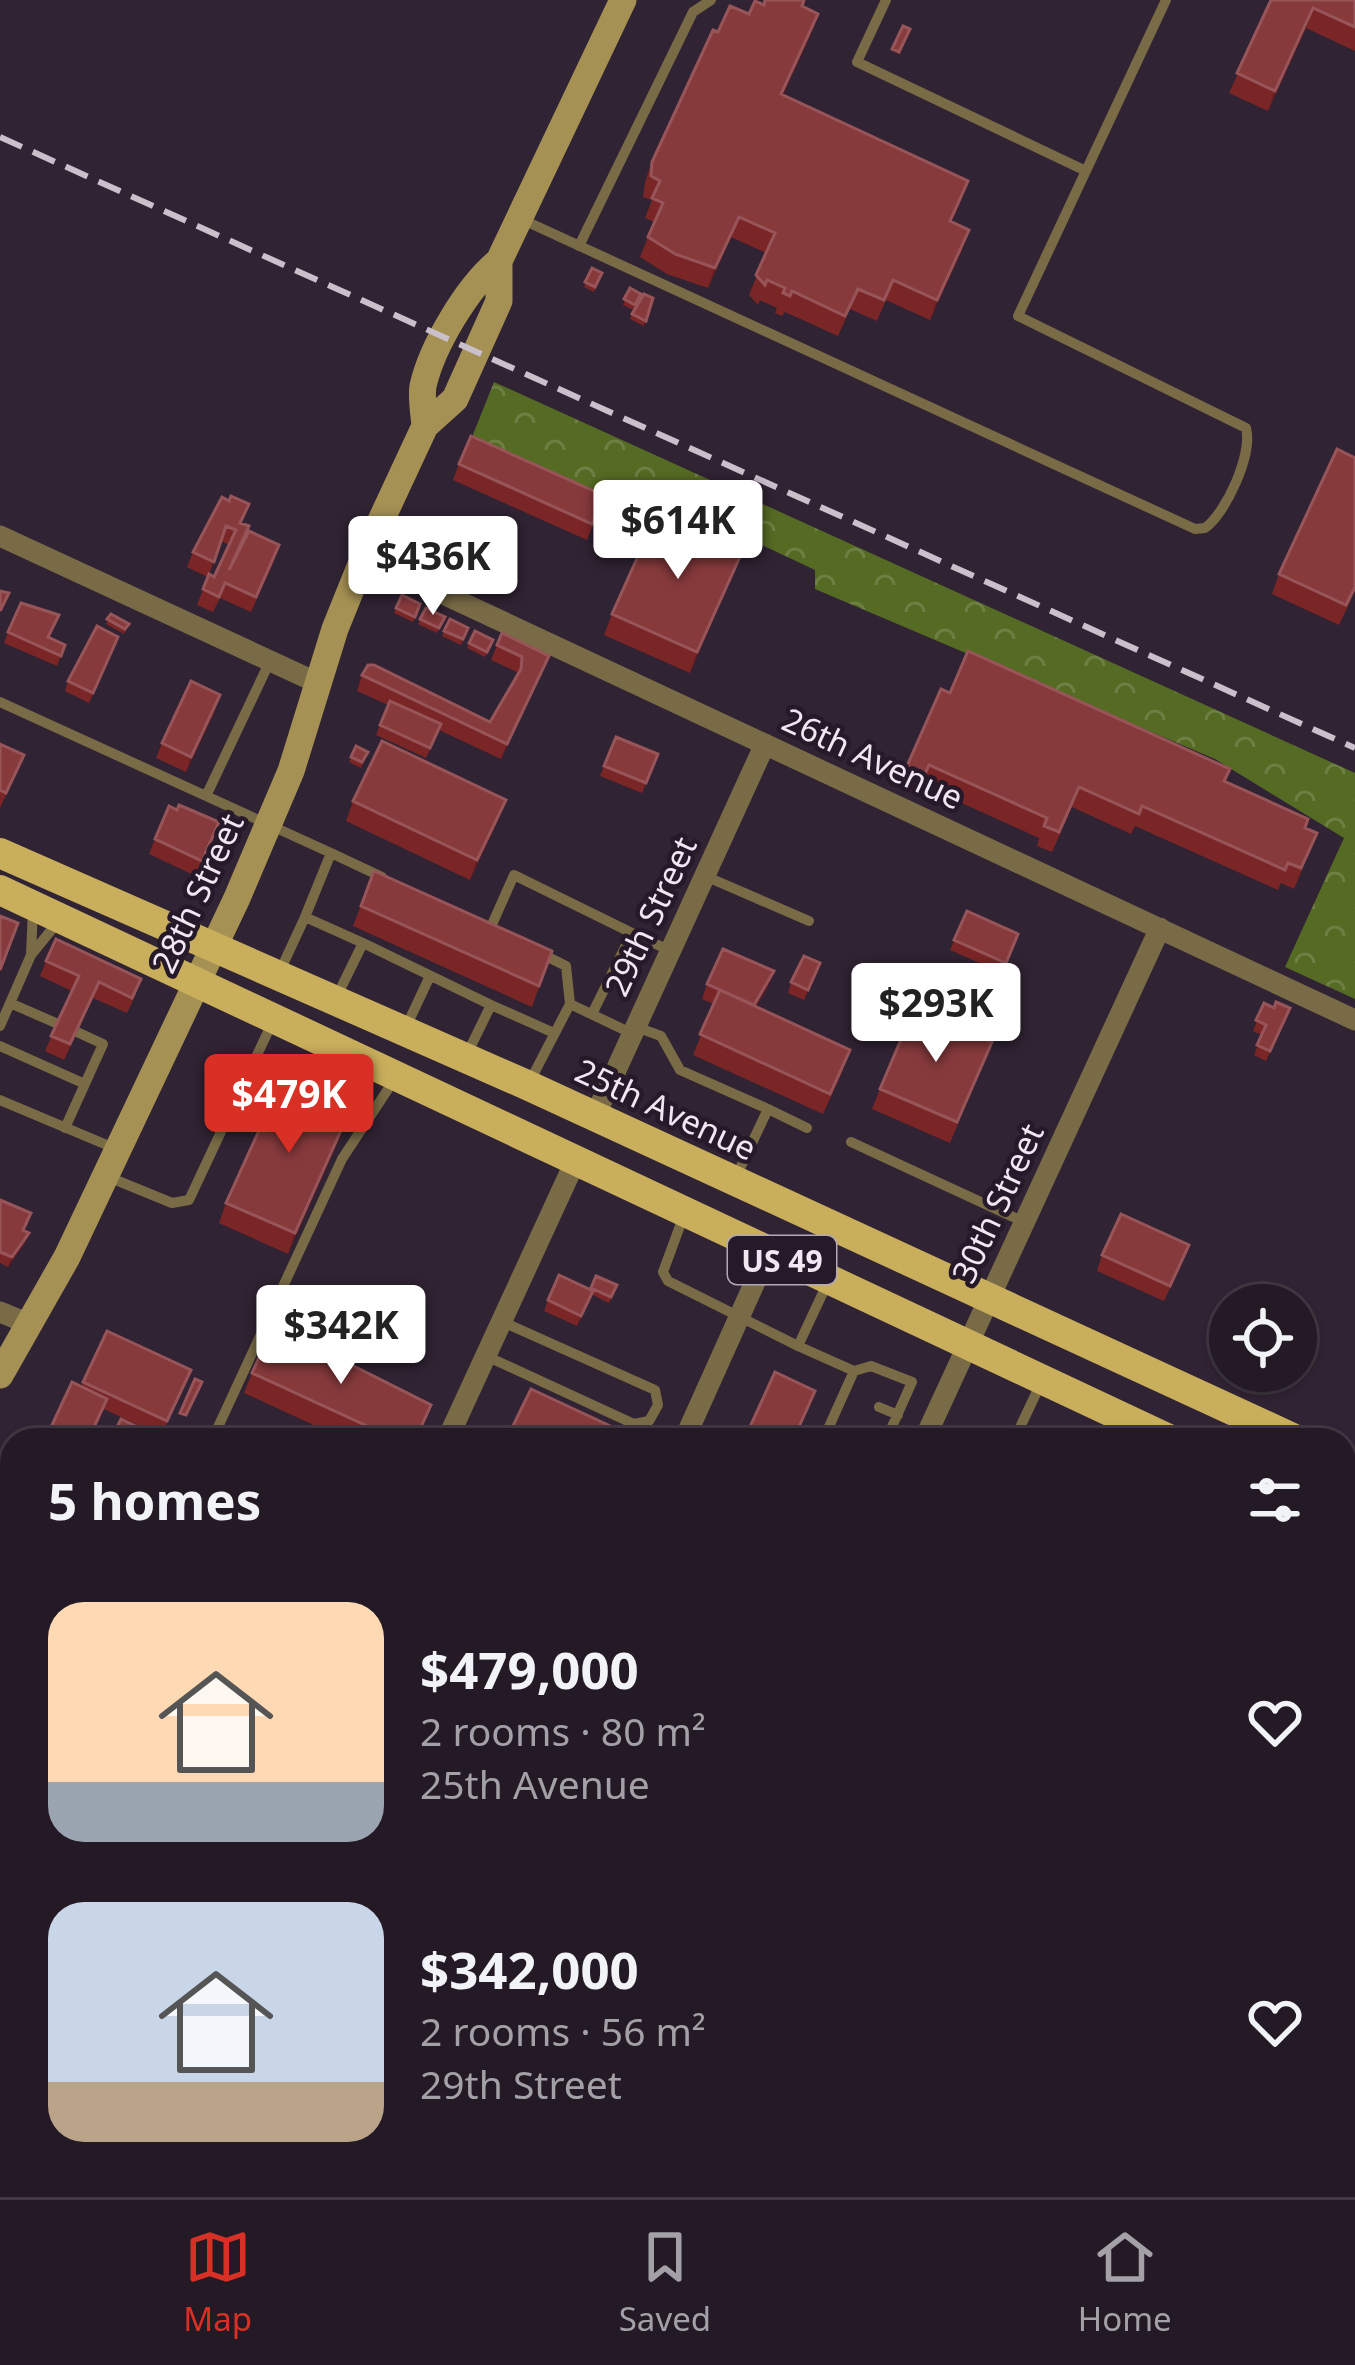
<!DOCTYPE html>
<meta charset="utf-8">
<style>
:root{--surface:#241a26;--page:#2c232e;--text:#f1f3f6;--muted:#a3a1a7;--line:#413843;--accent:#d93025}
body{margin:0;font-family:"Noto Sans",sans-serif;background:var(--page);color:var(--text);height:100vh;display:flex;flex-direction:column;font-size:45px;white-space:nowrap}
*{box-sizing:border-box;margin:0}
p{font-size:39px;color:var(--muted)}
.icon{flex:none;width:66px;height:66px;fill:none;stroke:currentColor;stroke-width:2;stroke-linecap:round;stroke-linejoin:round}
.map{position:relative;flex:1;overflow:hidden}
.details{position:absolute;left:0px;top:1428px;width:1356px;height:771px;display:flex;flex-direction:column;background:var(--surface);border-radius:36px 36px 0 0;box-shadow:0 3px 9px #0004,0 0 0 3px var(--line)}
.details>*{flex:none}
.buttons{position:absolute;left:1209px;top:1284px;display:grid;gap:24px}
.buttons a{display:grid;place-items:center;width:108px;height:108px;border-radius:50%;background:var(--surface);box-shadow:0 3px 9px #0004,0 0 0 3px var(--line);font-size:60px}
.price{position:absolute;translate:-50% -102px;padding:0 27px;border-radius:12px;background:#fff;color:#222;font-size:39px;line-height:78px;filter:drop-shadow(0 3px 6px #0008)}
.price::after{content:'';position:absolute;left:50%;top:72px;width:36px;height:27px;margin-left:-18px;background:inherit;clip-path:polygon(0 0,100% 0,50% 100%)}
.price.active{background:var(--accent);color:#fff}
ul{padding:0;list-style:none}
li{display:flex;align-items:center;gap:36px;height:300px;padding:0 48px}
li span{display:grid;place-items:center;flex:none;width:336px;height:240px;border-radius:36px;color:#555}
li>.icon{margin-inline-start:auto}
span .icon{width:144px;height:144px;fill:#fffc;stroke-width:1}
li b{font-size:51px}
h2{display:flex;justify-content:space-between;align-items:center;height:144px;padding:0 48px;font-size:51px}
.menu{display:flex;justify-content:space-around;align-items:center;height:168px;border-top:3px solid var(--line);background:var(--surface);font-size:33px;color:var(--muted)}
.menu a{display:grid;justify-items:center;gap:6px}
.menu .active{color:var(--accent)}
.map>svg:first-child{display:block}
.forest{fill:url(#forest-crowns)}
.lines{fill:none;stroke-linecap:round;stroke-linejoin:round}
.service{stroke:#786b46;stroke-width:10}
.minor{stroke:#786b46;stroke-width:21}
.secondary{stroke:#a59153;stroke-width:27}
.primary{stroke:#c9ae5c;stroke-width:30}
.rail{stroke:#cac0cc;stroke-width:6;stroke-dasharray:24 12;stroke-linecap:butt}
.wall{fill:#7b2626;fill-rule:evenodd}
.shaded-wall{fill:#581c22}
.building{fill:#873a3c;stroke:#985559;stroke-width:3}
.labels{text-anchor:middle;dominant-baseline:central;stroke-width:9;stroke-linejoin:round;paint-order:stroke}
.shield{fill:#261929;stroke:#b3a9b6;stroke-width:3}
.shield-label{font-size:30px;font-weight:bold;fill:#f0e7f2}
.street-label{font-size:33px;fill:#f0e7f2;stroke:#261929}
</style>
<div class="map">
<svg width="1355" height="2197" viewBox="0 0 1355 2197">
<defs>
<pattern id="forest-crowns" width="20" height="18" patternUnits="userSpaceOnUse" patternTransform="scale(3)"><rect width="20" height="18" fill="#556a23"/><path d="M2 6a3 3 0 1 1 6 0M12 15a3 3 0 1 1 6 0" fill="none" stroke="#6e7f43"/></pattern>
</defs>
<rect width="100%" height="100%" fill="#302333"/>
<path class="forest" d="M494,382L1355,773V999L1285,967L1344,838L1215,759L815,589V570L677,505L637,514L472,437Z"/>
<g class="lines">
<path class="service" d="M886,0L857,62L1086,171
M521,219L1195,529L1205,528C1226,513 1253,454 1246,428L1018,316L1166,0
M579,246L693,12L711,0
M0,702L331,853L305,917
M207,794L270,661
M331,853L382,877
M705,876L809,921
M33,908L31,955L57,923
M490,929L514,875L632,933
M540,953L566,966L570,1004
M280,971L305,917L363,943
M337,996L363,943L491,1005
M10,1003L58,1024
M592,1014L632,933L671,951
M0,1026L31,955
M406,1027L430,976
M636,1027L661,1036L680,1070L768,1109L736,1177
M0,1046L85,1084
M468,1052L491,1005L554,1033
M529,1083L570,1004L633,1034
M0,1100L114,1148
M768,1109L807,1128
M65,1128L103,1044L77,1032
M851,1142L1024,1222
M106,1176L172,1203L189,1200L273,1021
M684,1215L663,1272L668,1281L798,1346L827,1284
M798,1346L854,1371L823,1440
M486,1356L634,1424L649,1421L658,1405L655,1390L503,1322
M854,1371L871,1366L912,1382L886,1440
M879,1407L898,1415
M868,1431L887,1439
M212,1440L342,1159L394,1080
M1014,1440L1041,1383
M0,1909L12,1875
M473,2187L494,2197
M341,2197L346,2187
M811,2197L816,2187"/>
<path class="minor" d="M0,536L320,684
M364,557L1355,1020
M595,1116L765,744
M0,1312L29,1324
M447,1440L574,1164
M684,1440L768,1253
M924,1440L1160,928
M0,1557L12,1563
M1344,1577L1355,1553
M1344,2176L1355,2181
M101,2197L106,2187
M574,2197L579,2187
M1056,2197L1061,2187"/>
<path class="secondary" d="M425,426C424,414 421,398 423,386C432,346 468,286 499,261L623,0
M0,1375L67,1257L237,898L291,771L335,629L364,557L425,426L455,399L499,301V261"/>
<path class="primary" d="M0,853L527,1085L1297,1440
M0,890L1171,1440
M1344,1462L1355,1467
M1344,1521L1355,1527"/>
<path class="rail" d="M0,137L1355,748"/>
</g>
<path class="wall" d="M805,0L803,7L811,34L783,95L961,201L951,222L962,250L930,320L886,300L877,321L850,309L838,336L785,312L782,316L775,313L777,308L760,300L758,305L749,295L766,253L731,237L708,288L667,274L640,257L654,222L645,218L652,200L643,197L645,182L652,162L718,32L764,5Z
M1271,0H1355V51L1306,28L1268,111L1229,93Z
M592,268L602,273L594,292L584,287Z
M630,288L641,294L634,310L623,305Z
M653,298L644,326L630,319L632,314Z
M1355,458V591L1339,625L1272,594L1279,574Z
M459,464L605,496L587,540L453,480Z
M222,497L241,523L239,550L274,561L251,612L220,598L213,612L197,605L208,577L187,567L193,552ZM221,541L229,545L214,577H208Z
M743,550L690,673L604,635L612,614Z
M402,595L420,604L413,622L394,613Z
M426,608L445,617L437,633L418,624Z
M111,614L129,624L124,634L106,624Z
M450,619L468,628L461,645L442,636Z
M475,631L493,640L485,657L467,648Z
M8,632L49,638L65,645L57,666L4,643Z
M502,633L549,656L501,759L439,730L426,758L376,735L388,705L357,691L362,675L490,722L516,677L517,672L491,660Z
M114,647L89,703L65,691L68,681Z
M950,693L1230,769L1226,782L1317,833L1294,889L1281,883L1278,890L1135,826L1131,834L1072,807L1052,852L1037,846L1039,838L922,785L918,794L899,786L907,766Z
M215,711L186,772L156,758L162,743Z
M616,737L658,754L642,793L600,776Z
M0,744L24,755L0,808Z
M356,746L368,752L361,768L349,762Z
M353,801L498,820L470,880L346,821Z
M177,810L219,822L196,876L149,854L155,839Z
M374,871L552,951L532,1007L353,926Z
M967,911L1018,934L1002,973L950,950Z
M46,961L136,994L127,1013L93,998L64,1060L45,1051L72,991L40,976Z
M820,963L804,1000L788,993L791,982Z
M707,984L768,987L756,1007L843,1070L823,1114L693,1055L714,1004L702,999Z
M1264,1003L1274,1008H1290L1266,1061L1254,1055L1262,1035L1253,1031Z
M992,1042L950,1143L872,1109L880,1089Z
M351,1108L288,1254L219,1223L226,1203Z
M0,1200L24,1231L29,1233L25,1243L8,1267L0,1263Z
M1102,1255L1183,1260L1164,1301L1097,1271Z
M617,1285L609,1303L591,1294L577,1326L544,1311L548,1300Z
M107,1331L191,1370L161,1436L104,1409L90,1440H45L81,1387Z
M252,1373L424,1425L417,1440H346L244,1393Z
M121,1419L154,1440H136L116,1430Z
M12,1611V1660L0,1654V1644Z
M1355,1612V1811L1344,1806V1727L1348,1726L1344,1725V1636Z
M1344,1864L1355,1869V1941L1344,1935Z
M12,1914V2112L2,2108L0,2114V1929Z"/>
<path class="shaded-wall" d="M1313,8L1306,28L1268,111L1275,91Z
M818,14L811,34L774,115L781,94Z
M739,217L731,237L708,288L715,268Z
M969,230L962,250L930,320L937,300Z
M743,550L735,570L690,673L697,652Z
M549,656L543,671L501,759L507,744Z
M220,695L215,711L186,772L191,757Z
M506,800L498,820L470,880L477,860Z
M774,971L768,987L748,1020L754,1005Z
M351,1108L344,1129L288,1254L295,1233Z
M29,1233L25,1243L8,1267L12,1257Z"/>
<path class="building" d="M765,0H804L802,6L818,14L781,94L968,181L950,221L969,230L937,300L893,280L884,300L858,289L845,316L792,291L790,296L783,293L785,288L767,280L765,285L756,275L775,233L739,217L715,268L675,254L648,237L663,203L652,198L660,181L651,176L652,162L713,30L718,32L730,6L749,14L755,1L764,5Z
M1271,0H1355V27L1313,8L1275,91L1237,73Z
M903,26L910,29L899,52L892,49Z
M592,268L602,273L595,287L585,282Z
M630,288L641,294L635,305L624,299Z
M644,294L653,298L646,321L632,314Z
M471,436L605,496L592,524L459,464Z
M1337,449L1355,458V587L1346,605L1279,574Z
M231,496L249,504L240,523L249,526L229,570L249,531L279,545L256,597L225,583L219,597L203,589L209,574L214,577L236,530L226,526L214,562L193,552L222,497L229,501Z
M658,512L743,550L697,652L612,614Z
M0,591L9,593L0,611Z
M402,595L420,604L415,617L396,608Z
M21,603L59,615L48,637L65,645L61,656L8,632Z
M426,608L445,617L439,628L420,619Z
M111,614L129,624L125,629L107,619Z
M450,619L468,628L463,639L444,631Z
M97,626L118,637L93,693L68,681Z
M475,631L493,640L487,652L469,643Z
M502,633L549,656L507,744L362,675L368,665H374L490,722L521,669L522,657L497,645Z
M968,651L1230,769L1224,781L1308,819L1305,828L1317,833L1301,868L1288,863L1285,870L1142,806L1139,814L1079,787L1059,832L1044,826L1047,818L929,765L925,774L907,766L941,689L950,693Z
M191,681L220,695L191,757L162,743Z
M390,701L441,724L430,748L380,725Z
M616,737L658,754L646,783L604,766Z
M382,741L506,800L477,860L353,801Z
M0,744L24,755L6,793L0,790Z
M356,746L368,752L362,762L351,757Z
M179,805L219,822L202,861L155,839L169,806L177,810Z
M374,871L552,951L539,986L361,906Z
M967,911L1018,934L1006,963L954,940Z
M0,916L18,923L0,970Z
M56,939L141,979L132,998L99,982L70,1044L51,1036L79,976L46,961Z
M723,949L774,971L754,1005L707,984Z
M804,956L820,963L808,990L791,982Z
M720,990L850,1050L830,1094L700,1034Z
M1276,1002L1290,1008L1270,1051L1257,1045L1266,1025L1256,1020L1264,1003L1274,1008Z
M914,1009L992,1042L957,1122L880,1089Z
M283,1078L351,1108L295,1233L226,1203Z
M0,1200L31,1213L23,1230L29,1233L12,1257L0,1252Z
M1121,1214L1189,1245L1170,1286L1102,1255Z
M559,1275L593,1291L581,1316L548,1300Z
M596,1276L617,1285L611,1297L591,1288Z
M107,1331L191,1370L167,1421L83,1382Z
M271,1331L292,1341L294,1336L431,1405L415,1440H393V1438L252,1373Z
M775,1372L815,1391L793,1440H744Z
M195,1379L202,1382L186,1415L180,1413Z
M72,1382L107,1399L88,1440H45Z
M531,1389L634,1437L632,1440H506Z
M121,1419L156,1436L154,1440H149L118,1425Z
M12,1611V1648L1,1642Z
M1355,1612V1706L1344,1701V1636Z
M1344,1727L1355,1731V1793L1344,1788Z
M0,1839L6,1842L0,1856Z
M1344,1864L1355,1869V1917L1344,1911Z
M8,1912L12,1914V2034L0,2028V1929Z
M0,2032L12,2037V2089L10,2088L0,2109Z
M1344,2058L1355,2063V2079L1344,2103Z
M163,2187H194L207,2192L205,2197H160Z
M379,2187H399L420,2195L419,2197H375Z
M709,2187H739L761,2197H707L705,2196Z"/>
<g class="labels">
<rect class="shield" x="728" y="1236" width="108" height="48" rx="9"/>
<g class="shield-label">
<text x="782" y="1260">US 49</text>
</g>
<g class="street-label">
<text transform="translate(873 758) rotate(25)">26th Avenue</text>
<text transform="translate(197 893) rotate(-65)">28th Street</text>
<text transform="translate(650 916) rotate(-65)">29th Street</text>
<text transform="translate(666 1109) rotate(25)">25th Avenue</text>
<text transform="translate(997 1203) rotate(-65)">30th Street</text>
</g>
</g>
</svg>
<div class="buttons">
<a><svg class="icon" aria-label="locate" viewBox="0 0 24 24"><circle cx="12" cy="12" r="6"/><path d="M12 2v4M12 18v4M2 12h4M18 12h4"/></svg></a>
</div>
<b class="price" style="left:678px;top:582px">$614K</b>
<b class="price" style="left:433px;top:618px">$436K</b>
<b class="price" style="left:936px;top:1065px">$293K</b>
<b class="price active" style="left:289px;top:1156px">$479K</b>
<b class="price" style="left:341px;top:1387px">$342K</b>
<section class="details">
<h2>5 homes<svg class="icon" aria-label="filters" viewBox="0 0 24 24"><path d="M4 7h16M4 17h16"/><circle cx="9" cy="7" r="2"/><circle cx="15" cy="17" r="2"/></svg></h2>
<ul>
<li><span style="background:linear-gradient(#ffd9b3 75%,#9aa5b1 0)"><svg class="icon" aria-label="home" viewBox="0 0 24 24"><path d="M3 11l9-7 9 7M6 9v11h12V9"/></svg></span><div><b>$479,000</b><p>2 rooms · 80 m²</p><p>25th Avenue</p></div><svg class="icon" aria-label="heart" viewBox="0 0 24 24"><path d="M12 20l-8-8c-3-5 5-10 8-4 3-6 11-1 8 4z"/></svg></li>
<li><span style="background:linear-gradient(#c9d6e8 75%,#b9a48a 0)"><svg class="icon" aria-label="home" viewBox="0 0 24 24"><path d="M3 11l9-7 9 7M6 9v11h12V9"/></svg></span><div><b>$342,000</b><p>2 rooms · 56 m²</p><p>29th Street</p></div><svg class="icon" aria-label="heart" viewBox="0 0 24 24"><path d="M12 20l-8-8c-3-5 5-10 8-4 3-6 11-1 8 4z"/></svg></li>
</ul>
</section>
</div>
<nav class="menu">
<a class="active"><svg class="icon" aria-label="map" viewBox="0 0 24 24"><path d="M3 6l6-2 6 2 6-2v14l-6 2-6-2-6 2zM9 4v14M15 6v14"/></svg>Map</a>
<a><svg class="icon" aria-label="saved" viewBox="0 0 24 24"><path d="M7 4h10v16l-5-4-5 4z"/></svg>Saved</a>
<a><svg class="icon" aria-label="home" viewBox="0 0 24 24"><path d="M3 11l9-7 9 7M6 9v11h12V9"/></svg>Home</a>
</nav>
